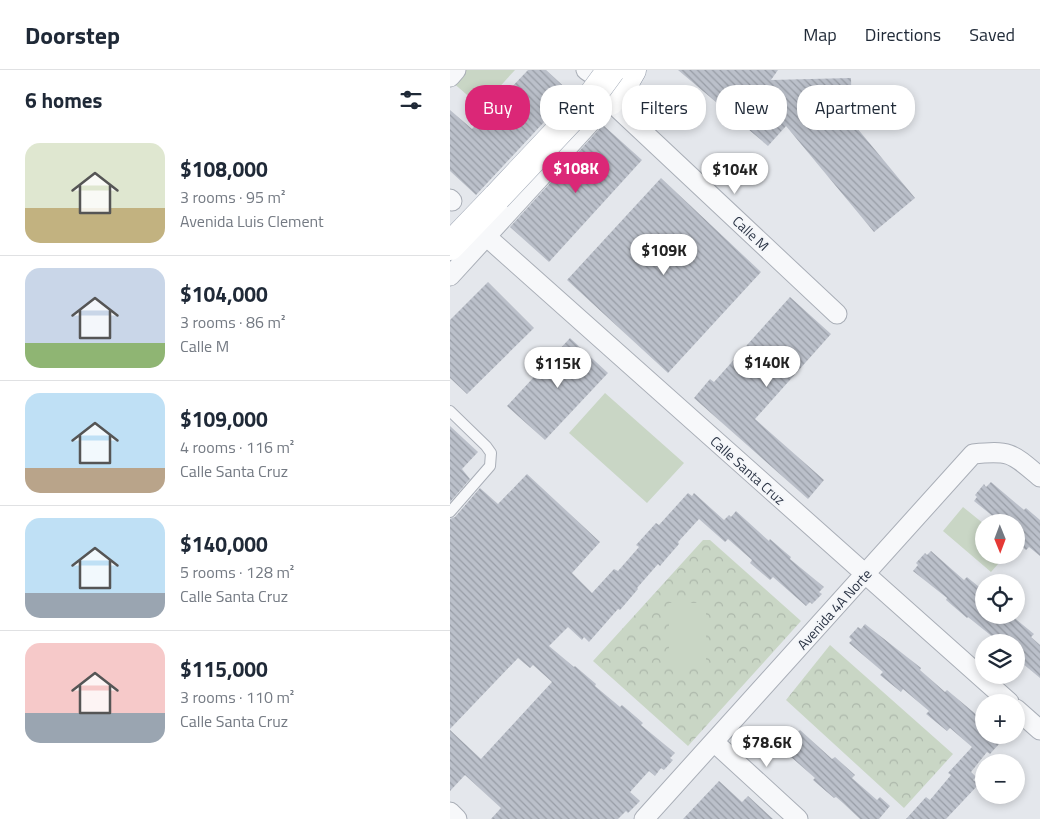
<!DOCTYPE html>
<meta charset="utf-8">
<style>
:root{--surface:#fff;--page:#f6f6f7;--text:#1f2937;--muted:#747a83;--line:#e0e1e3;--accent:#db2777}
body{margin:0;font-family:"Titillium Web",sans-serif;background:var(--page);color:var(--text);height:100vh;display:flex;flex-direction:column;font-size:19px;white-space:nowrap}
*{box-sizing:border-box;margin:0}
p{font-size:16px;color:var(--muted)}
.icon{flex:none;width:28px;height:28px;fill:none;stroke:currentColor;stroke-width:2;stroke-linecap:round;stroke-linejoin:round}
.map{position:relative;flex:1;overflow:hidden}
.details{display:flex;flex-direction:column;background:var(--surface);width:450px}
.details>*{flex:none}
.top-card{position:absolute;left:15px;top:15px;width:475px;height:45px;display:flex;gap:10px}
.needle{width:32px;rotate:179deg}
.controls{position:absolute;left:525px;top:444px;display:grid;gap:10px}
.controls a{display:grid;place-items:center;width:50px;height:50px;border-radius:50%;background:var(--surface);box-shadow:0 2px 8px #0003;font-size:25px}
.price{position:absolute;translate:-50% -42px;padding:0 11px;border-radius:18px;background:#fff;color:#222;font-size:16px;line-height:32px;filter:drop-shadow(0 1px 2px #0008)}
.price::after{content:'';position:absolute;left:50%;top:30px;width:15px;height:11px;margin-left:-8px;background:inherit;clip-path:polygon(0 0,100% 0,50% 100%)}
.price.on{background:var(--accent);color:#fff}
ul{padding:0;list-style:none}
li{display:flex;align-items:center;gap:15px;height:125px;padding:0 25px}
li+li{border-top:1px solid var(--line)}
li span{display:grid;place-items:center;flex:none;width:140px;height:100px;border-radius:15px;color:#555}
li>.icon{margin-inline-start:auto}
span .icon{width:60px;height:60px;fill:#fffc;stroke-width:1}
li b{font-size:21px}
h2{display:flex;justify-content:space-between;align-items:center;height:60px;padding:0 25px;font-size:21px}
.chip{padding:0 18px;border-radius:20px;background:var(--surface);box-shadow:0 2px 8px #0003;font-size:18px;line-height:45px}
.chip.on{background:var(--accent);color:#fff}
header{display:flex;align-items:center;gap:30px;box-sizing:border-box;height:70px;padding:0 25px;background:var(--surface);border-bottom:1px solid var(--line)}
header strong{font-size:24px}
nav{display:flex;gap:28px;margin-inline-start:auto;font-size:18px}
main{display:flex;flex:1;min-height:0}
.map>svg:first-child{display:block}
.park{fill:url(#park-crowns)}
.pitch{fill:#c9d6c5}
.building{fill:url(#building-back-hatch)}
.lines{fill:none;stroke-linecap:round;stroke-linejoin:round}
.lane-casing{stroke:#a9aeb7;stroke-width:12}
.street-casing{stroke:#a9aeb7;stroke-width:21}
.primary-casing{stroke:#a3abb8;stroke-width:29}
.highway-casing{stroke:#8b94a3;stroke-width:29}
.lane{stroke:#f7f8fa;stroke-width:10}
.street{stroke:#f7f8fa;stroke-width:19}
.primary{stroke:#fff;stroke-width:28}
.highway{stroke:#fff;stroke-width:28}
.primary-bridge-casing{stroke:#a3abb8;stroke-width:29;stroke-linecap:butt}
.primary-bridge{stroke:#fff;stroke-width:28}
.labels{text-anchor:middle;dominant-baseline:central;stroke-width:4;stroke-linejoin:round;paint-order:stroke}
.street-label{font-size:14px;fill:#2b3445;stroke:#f4f6f9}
</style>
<header>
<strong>Doorstep</strong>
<nav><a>Map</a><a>Directions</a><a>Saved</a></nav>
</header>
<main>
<section class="details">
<h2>6 homes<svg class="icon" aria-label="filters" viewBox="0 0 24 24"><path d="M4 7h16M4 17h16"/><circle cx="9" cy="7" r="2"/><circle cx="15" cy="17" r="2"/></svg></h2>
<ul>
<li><span style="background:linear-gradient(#dfe7d0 65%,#c2b280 0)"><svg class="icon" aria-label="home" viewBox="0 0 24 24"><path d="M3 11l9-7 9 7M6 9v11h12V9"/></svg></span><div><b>$108,000</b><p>3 rooms · 95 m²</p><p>Avenida Luis Clement</p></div></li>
<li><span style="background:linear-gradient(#c9d6e8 75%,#8fb573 0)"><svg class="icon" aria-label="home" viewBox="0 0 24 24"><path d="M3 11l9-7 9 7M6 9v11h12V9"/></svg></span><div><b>$104,000</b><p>3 rooms · 86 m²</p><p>Calle M</p></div></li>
<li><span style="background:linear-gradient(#bfe0f5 75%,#b9a48a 0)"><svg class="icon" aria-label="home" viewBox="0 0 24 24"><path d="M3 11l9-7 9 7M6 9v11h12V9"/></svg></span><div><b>$109,000</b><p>4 rooms · 116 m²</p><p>Calle Santa Cruz</p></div></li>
<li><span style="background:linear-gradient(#bfe0f5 75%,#9aa5b1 0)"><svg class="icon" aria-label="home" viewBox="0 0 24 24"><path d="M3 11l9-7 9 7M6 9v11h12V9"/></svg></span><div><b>$140,000</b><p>5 rooms · 128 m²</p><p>Calle Santa Cruz</p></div></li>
<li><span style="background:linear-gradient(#f6c9c9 70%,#9aa5b1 0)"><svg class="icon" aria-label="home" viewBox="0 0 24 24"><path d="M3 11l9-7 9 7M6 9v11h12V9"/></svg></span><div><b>$115,000</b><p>3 rooms · 110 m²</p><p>Calle Santa Cruz</p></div></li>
</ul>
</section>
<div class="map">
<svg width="590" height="749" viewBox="0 0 590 749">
<defs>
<pattern id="park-crowns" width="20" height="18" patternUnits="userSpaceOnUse" patternTransform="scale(1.25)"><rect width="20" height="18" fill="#c9d6c5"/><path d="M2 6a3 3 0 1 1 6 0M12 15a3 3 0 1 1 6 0" fill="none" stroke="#adb8ab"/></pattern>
<pattern id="building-back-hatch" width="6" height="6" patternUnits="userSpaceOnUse" patternTransform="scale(1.25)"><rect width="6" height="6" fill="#bbc0ca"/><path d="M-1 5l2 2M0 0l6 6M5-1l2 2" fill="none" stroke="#989da6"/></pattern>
</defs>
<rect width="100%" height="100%" fill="#e4e7ec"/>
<path class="park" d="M253,470H260L351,551L238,676L143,591Z
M380,575L503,684L454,738L336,630Z"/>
<path class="pitch" d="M11,0H65L31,37L1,11Z
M155,323L234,393L197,433L119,363Z
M513,437L534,454V485H556L541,502L493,461Z
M219,533H256V596H219Z"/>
<path class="building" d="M78,0H96L121,23L26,125L0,101V40L22,59Z
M228,0H328L321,10L401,8L402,52L465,128L424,162L336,56L318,76Z
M153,55L192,90L99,192L60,157Z
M211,108L311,202L218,303L117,210Z
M38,212L84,258L17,324L0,308V250Z
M340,227L381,264L305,349L374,410L358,429L244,328L260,309L264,312Z
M120,268L158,303L95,370L57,336Z
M0,356L28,382L12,399L20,409L0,432Z
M77,404L150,472L122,503L142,523L164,499L168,501L189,477L186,475L206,453L209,455L238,423L242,426L244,423L274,450L279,445L281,447L286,441L319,471L320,469L335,482L341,487L340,489L374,517L369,522L372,524L362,534L360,532L356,536L323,507L320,510L300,493L302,490L278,469L275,472L249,449L228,472L229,474L215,490L210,496L208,494L187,518L188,519L170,540L168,539L139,572L134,567L132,570L118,557L99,576L124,597L125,596L146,614L145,616L170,637L172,635L178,640L193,653L191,655L225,683L220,688L223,690L214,700L211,698L205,706L199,701L180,722L190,731L178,743L176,741L168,749H41L51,738L15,705L0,721V660L31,689L102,612L83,595L80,598L68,588L0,659V449L5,447L30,418L48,434Z
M541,412L574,440L576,438L590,450V486L579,477L576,480L566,472V452H550L524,431L527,427L525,425L534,414L536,417Z
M481,481L514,510L517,507L534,521V545H561L584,564L581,567L590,575V608L566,588V572H549L518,547L517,548L496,530L497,528L463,501L468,495L466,493L475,483L477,485Z
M415,554L471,598L470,600L495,622L497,620L534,651V665H552L546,672L549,674L540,684L537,682L521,702L526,707L523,710L529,714L496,749H456L476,727L480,730L501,705L498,703L522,677L500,658L497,661L476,644L479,641L453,619L451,622L430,605L433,602L399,573L402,570L399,567L408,557L411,559Z
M350,660L382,689L385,687L405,705L402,708L427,730L430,727L440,736L429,749H410L393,733L386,727L384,728L363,710L365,708L332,679L337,674L334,671L344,661L346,664Z
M269,711L292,732L298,726L323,749H233Z"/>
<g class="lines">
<defs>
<path id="lane" d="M0,341L36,376L41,383L40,396L0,442"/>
<path id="street" d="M136,0L161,17L160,31L387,244
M0,7L6,0
M0,129L2,131
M37,167L559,632
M0,206L160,31
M566,639L590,660
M264,672L348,749
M0,742L7,749
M194,749L523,384C560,380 562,383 590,407"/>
<path id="primary" d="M0,176L47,127"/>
<path id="highway" d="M160,31L171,19L182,0"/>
</defs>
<use href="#lane" class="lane-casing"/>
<use href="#street" class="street-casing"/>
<use href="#primary" class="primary-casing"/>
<use href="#highway" class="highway-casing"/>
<use href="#lane" class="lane"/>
<use href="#street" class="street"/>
<use href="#primary" class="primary"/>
<use href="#highway" class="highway"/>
<defs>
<path id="primary-bridge" d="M47,127L142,26L161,0"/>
</defs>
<use href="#primary-bridge" class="primary-bridge-casing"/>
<use href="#primary-bridge" class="primary-bridge"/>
</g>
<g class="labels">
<g class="street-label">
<text transform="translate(301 163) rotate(43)">Calle M</text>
<text transform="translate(298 400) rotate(42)">Calle Santa Cruz</text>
<text transform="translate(384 539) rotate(-48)">Avenida 4A Norte</text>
</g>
</g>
</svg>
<div class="controls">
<a><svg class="needle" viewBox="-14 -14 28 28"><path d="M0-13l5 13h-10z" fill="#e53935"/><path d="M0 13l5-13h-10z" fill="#747a83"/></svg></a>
<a><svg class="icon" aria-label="locate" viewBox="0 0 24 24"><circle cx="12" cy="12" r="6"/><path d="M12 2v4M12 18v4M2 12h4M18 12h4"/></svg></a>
<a><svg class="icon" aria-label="layers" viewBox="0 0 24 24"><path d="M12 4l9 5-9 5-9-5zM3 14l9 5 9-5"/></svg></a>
<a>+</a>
<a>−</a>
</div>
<b class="price on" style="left:126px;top:124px">$108K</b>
<b class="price" style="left:285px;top:125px">$104K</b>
<b class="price" style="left:214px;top:206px">$109K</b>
<b class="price" style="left:317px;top:318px">$140K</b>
<b class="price" style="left:108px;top:319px">$115K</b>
<b class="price" style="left:317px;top:698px">$78.6K</b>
<div class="top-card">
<a class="chip on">Buy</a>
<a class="chip">Rent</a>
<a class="chip">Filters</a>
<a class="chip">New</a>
<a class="chip">Apartment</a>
</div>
</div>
</main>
